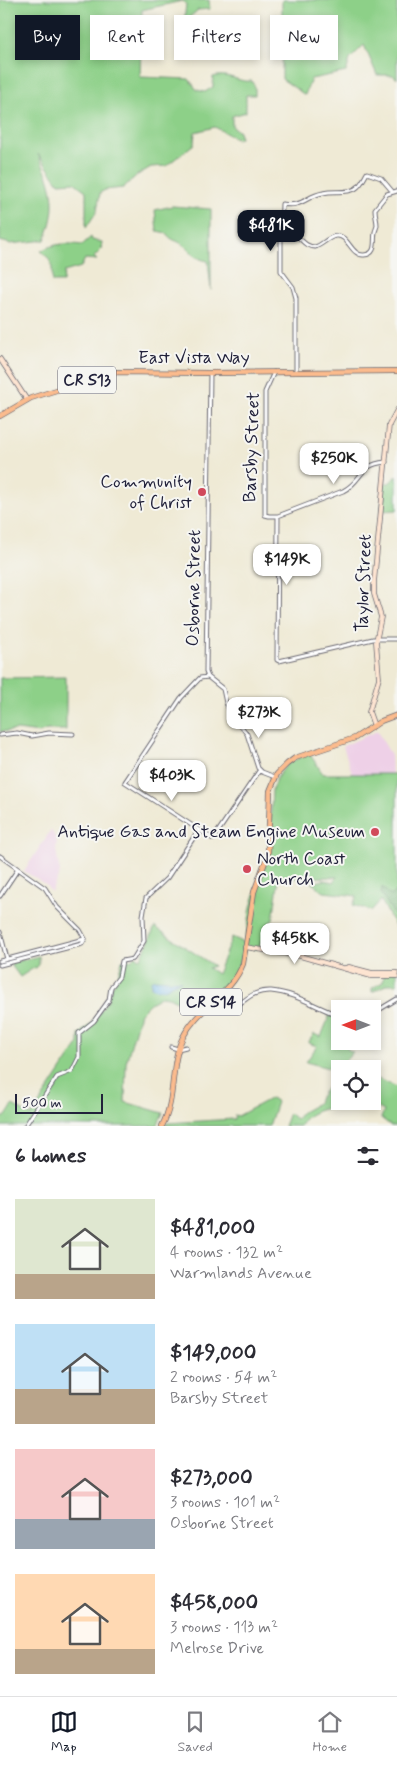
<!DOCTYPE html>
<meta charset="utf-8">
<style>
:root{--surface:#fff;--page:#f2f2f3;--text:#2b2b33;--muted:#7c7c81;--line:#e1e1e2;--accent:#111827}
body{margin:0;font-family:Mynerve,sans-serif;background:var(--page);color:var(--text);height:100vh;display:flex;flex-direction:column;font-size:19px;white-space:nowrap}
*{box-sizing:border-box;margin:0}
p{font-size:16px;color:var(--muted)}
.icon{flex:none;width:28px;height:28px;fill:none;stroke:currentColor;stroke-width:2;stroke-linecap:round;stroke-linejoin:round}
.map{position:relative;height:1126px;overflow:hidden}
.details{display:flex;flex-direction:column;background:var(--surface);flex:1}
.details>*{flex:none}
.hud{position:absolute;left:15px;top:15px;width:368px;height:45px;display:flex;gap:10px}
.needle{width:32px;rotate:270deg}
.controls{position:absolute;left:331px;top:1000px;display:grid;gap:10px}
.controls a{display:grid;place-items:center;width:50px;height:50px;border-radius:0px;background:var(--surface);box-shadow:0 2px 8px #0003;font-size:25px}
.scale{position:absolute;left:15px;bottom:12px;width:88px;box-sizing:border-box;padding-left:5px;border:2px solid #22223b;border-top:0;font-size:14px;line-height:18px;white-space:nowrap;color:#22223b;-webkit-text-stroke:4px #f6f6f2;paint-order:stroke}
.price{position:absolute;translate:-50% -42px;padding:0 11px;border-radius:10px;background:#fff;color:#222;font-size:16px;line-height:32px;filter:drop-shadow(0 1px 2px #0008)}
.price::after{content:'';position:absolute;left:50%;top:30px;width:15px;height:11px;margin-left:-8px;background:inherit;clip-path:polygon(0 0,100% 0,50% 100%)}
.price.active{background:var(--accent);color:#fff}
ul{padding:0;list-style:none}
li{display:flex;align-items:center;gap:15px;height:125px;padding:0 15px}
li span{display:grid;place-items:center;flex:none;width:140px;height:100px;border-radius:0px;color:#555}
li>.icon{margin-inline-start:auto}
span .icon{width:60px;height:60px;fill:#fffc;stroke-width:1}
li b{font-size:21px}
h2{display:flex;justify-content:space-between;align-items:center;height:60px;padding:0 15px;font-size:21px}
.chip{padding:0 18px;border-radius:0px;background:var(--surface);box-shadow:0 2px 8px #0003;font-size:18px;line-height:45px}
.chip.active{background:var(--accent);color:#fff}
.menu{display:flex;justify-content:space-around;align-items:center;height:70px;border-top:1px solid var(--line);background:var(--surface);font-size:14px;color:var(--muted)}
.menu a{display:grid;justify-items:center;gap:2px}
.menu .active{color:var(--accent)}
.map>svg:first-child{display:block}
.built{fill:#eed0e7}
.green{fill:#8dd088;stroke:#587962}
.forest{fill:#72b274;stroke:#4a6a58}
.water{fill:#71b8e9;stroke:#4a6d92}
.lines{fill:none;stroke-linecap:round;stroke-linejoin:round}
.tertiary-casing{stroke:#6a6871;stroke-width:5}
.secondary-casing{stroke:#6a6871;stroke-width:5.5}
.primary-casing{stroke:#6a6871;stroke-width:6}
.tertiary{stroke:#fff;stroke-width:3}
.secondary{stroke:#fde4d1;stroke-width:4}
.primary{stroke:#fbbb8d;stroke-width:4.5}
.poi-dot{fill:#d1495b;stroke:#f6f6f2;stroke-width:2}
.labels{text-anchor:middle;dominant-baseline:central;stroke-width:4;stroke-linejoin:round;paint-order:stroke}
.shield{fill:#f6f6f2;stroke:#626272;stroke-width:1}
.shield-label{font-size:16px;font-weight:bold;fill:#22223b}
.street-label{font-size:18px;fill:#22223b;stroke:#f6f6f2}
.poi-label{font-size:18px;fill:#22223b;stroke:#f6f6f2;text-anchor:end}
</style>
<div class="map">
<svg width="397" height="1126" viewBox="0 0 397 1126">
<rect width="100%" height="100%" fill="#f6f6f2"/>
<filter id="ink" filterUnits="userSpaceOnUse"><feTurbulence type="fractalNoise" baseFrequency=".02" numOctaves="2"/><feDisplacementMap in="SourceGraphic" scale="10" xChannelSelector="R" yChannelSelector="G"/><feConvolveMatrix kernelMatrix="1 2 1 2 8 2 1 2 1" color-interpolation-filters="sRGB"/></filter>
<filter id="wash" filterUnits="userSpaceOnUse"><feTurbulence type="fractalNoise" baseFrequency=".0096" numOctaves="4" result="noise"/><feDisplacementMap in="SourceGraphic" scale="20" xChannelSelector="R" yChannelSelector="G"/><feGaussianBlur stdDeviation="1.12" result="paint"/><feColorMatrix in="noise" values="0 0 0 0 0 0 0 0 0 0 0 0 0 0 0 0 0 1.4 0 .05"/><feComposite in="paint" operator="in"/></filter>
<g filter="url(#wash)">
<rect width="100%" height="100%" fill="#efead5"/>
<path class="built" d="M377,731L391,755L392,776L355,782L343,746Z
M51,830L57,841L56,850L60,873L51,892L46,885L24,871Z"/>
<path class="green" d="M0,0H209L210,9L198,10L184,22L186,4L182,1L142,10L140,77L189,79L197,90L205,92L213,87V77C228,72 238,83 252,81L255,87V95H246V112L232,116V126L239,132L240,138L236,139L215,127L195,132L194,144L166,166L151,167L136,176L123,188L105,190L100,193L97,211L86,228V191L74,182L59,183L38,154C41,162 45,169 48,177C56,201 54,216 45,240L11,244L0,241Z
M282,0H397V79L393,75H377L364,45L350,59L346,72L311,79L305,95L282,79Z
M172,206L211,209V290L208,261C194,259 193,251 182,244C174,239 172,241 166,233L157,231L155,210Z
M91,237L92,240L102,242L101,250L94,257L97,260L85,259L81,267L64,272L63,282H52C52,266 54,262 41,251C54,243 67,243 82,245Z
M397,476V510L381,511L384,483H389Z
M66,677V730H47L39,733L18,730L0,732V678Z
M309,753L323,774H397V902L395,916L397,917V930L381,900L371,911L353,905L357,896L324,892L312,883L324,880L334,882L337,877L279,878L273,920L269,923L258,949L245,948L241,960L230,982L207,1002L180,1003L169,997L162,996L150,1003L140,1013L126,1063L125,1102L163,1113L157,1126H0V1119L6,1116L13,1105L31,1116L79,1043V1034L92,1023L108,1000L111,988L117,979L122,961L132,959L135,956L141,958L155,927L214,966L208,968L217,974L232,937L245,943L251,907L262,872L269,857L272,790L276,779L287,764Z
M39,956V965L36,968L32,969L20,977L11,965L10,963Z
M385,970H397V984H388L372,992V988L383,982Z
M330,1014L340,1018V1041H349L347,1049L353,1052L344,1062L332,1069L306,1062L317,1046L308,1043L314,1034L321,1037Z
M373,1077L397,1087V1126H391L381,1118L384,1111C370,1104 365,1099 351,1110C335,1104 308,1109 300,1126H284L289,1113L296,1119L302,1112L318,1103L320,1097L328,1086H340V1101H372Z
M271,1098L277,1102L269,1126H165L167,1123L234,1119L235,1115L238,1116Z"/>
<path class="forest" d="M382,887L391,896L397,889V917L395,916L381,894Z"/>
<path class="water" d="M154,979L181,981C166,985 169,993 151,987V981Z"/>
</g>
<g filter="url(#ink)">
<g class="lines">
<defs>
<path id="tertiary" d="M281,236L282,204C302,208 306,196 323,193C334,190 345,194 355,189C361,186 364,178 367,173L381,178L392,191
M296,371V298L293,287L281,271V236C300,227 299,247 315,247C322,245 328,237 336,236C348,234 351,256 364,255C378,254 373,241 375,232C375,231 377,227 377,225C377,220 375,215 375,209L387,194L397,191
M274,372L265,392V515L269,516H278L343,491C364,480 357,465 386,462
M210,373L206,672L208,677L223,689L226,703L230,712L247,734L258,768L262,772L275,777
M278,516L277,660L279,661L373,639H397
M208,677L200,678L181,698L125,782L213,839L259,771
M0,735L17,733L32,736L49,733L73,734
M0,856L45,888L57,907L80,930L85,939
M0,896L18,869
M0,932L7,959
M0,961L84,939
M0,965L82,944L85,939
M207,1002C245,1019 239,990 271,991C295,993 318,1008 340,1016
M372,1014L397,999
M171,1047L178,1049L186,1047
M25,1126L57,1077L72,1071L79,1057V1033L94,1021L109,1000L111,987L119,977L122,961L133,959L144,941L143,916L146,898L167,878L198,831"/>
<path id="secondary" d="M0,359L27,400
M374,726L369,712L379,678L376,642L381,617L374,594V582L389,425L397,410
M245,947L300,956L371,976H397
M345,968L349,967L372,973H397"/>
<path id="primary" d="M0,416L31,398L114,372L210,373L397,371
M162,1126C177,1098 169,1065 183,1037C198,1007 231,995 243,964L254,892L268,854L270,791L277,774L287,764L295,758L355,738L381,721L397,715"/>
</defs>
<use href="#tertiary" class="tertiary-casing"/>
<use href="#secondary" class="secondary-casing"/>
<use href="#primary" class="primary-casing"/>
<use href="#tertiary" class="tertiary"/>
<use href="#secondary" class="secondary"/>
<use href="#primary" class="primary"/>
</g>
</g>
<g class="poi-dot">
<circle cx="202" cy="492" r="5"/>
<circle cx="375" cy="832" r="5"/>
<circle cx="247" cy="869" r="5"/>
</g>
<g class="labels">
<g class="shield">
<rect x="58" y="366.5" width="58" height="27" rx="4"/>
<rect x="180" y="988.5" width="62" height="27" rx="4"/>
</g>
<g class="shield-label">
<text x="87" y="380">CR S13</text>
<text x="211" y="1002">CR S14</text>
</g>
<g class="street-label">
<text x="194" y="358">East Vista Way</text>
<text transform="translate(252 447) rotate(-88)">Barsby Street</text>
<text transform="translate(364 583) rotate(-88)">Taylor Street</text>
<text transform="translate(194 588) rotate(-89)">Osborne Street</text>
</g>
<g class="poi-label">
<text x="192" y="482">Community<tspan x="192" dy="21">of Christ</tspan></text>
<text x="365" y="832">Antique Gas and Steam Engine Museum</text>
<text x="257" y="859" text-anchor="start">North Coast<tspan x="257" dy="21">Church</tspan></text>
</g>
</g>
</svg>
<div class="controls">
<a><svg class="needle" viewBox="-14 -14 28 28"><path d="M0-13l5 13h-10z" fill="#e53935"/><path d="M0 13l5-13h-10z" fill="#7c7c81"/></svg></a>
<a><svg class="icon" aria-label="locate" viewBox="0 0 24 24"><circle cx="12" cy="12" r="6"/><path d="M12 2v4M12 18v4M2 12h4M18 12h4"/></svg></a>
</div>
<div class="scale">500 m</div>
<b class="price active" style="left:271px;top:252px">$481K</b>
<b class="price" style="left:334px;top:485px">$250K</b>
<b class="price" style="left:287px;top:586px">$149K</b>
<b class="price" style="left:259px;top:739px">$273K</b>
<b class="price" style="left:172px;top:802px">$403K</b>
<b class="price" style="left:295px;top:965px">$458K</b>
<div class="hud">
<a class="chip active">Buy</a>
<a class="chip">Rent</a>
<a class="chip">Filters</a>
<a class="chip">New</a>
</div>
</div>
<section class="details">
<h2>6 homes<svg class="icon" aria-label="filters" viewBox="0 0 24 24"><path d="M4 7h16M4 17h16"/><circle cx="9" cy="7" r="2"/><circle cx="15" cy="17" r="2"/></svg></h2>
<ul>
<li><span style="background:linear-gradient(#dfe7d0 75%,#b9a48a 0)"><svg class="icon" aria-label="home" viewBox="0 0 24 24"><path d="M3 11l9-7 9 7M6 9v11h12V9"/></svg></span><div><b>$481,000</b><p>4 rooms · 132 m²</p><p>Warmlands Avenue</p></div></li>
<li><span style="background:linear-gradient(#bfe0f5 65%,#b9a48a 0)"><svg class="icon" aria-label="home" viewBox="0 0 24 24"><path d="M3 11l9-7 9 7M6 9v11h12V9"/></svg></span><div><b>$149,000</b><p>2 rooms · 54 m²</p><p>Barsby Street</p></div></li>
<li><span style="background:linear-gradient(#f6c9c9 70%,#9aa5b1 0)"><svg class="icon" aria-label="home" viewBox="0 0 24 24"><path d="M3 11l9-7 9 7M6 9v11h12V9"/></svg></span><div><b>$273,000</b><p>3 rooms · 101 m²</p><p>Osborne Street</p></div></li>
<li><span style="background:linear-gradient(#ffd9b3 75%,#b9a48a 0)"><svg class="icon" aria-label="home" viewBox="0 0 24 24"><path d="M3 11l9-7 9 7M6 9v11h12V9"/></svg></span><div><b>$458,000</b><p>3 rooms · 113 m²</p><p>Melrose Drive</p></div></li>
</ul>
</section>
<nav class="menu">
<a class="active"><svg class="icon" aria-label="map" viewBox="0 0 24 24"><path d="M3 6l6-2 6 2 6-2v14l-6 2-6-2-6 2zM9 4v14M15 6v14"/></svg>Map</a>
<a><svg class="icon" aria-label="saved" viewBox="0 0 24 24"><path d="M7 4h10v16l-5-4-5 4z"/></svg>Saved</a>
<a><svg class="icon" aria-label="home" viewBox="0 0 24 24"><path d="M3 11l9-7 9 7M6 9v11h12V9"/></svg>Home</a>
</nav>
